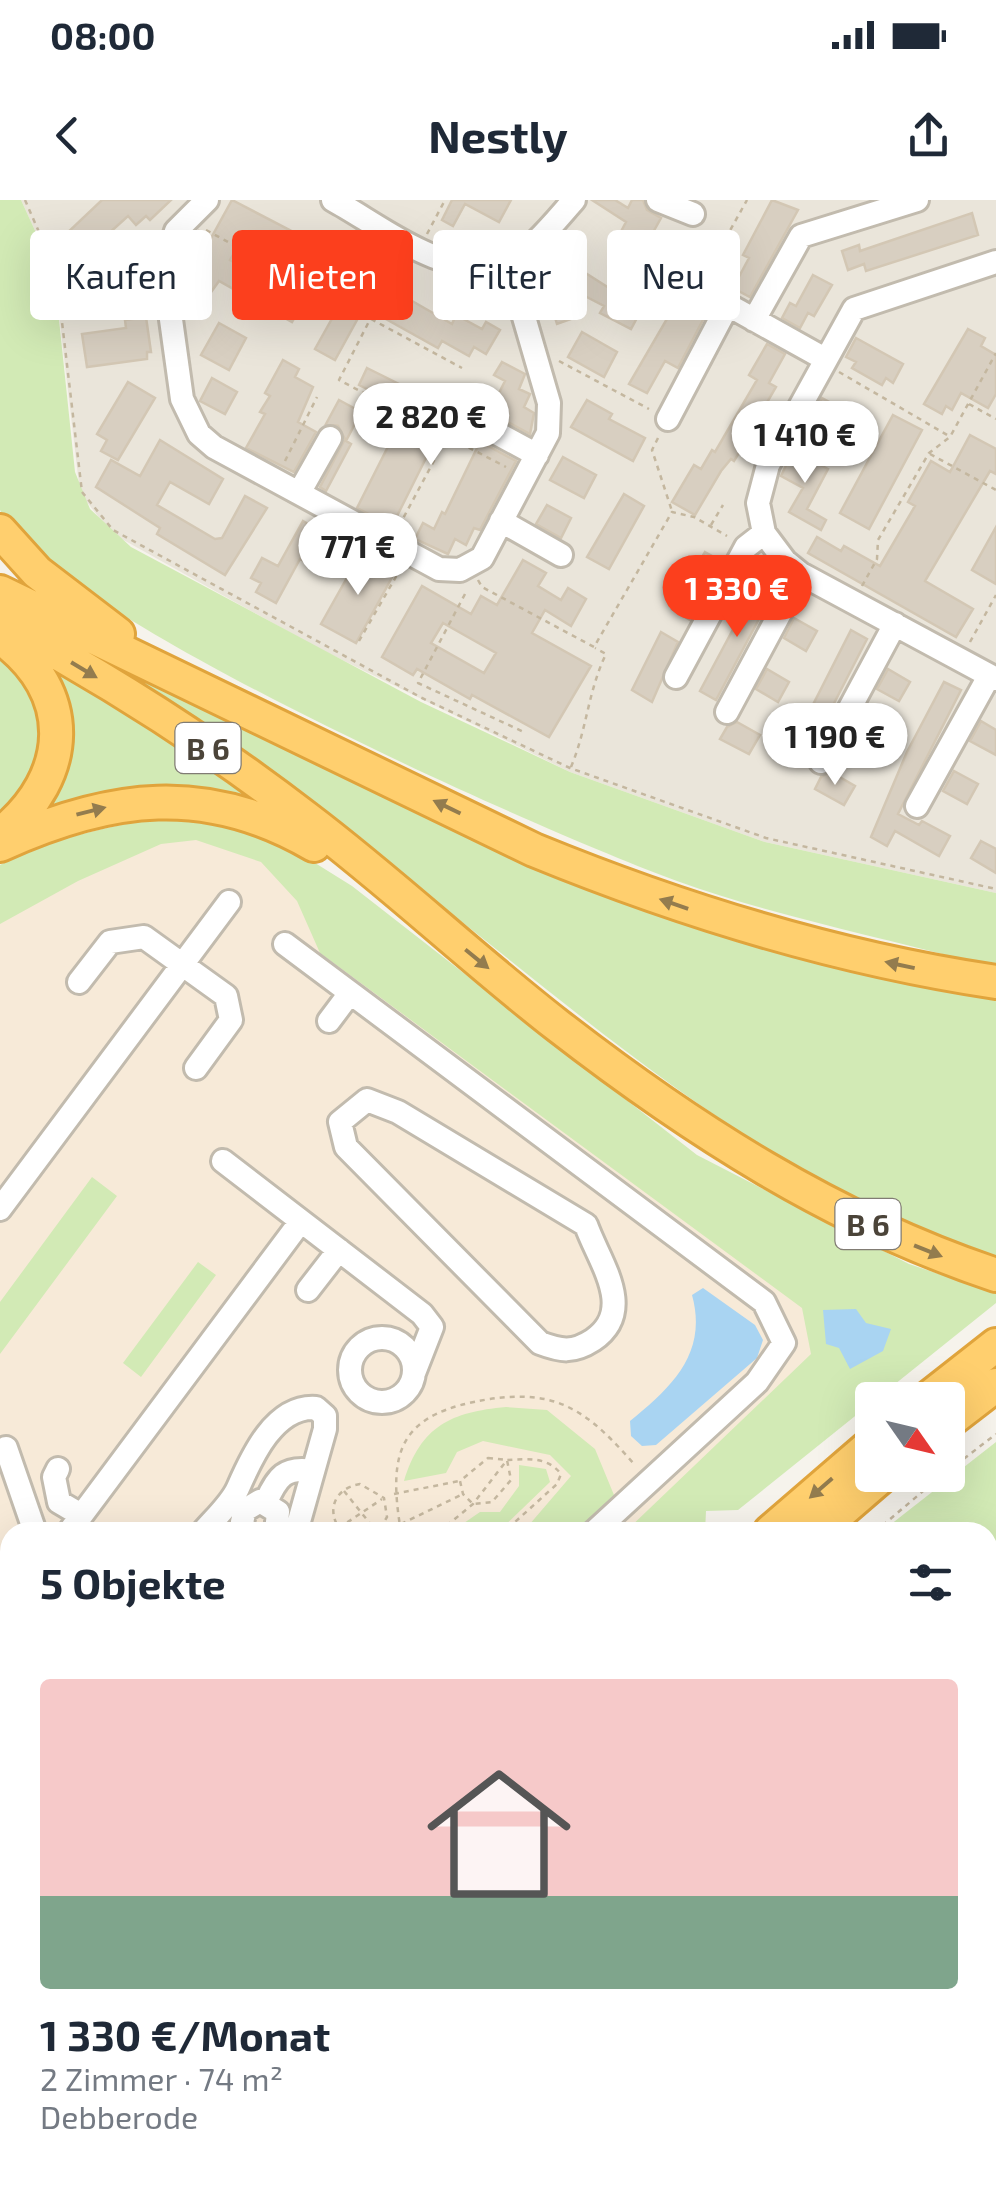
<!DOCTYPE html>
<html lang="de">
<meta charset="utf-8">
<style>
:root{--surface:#fff;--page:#f6f6f7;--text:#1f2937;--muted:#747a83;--accent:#fc3f1d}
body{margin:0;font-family:"Exo 2",sans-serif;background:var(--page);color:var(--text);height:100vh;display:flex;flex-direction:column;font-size:38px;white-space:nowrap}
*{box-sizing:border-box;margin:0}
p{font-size:32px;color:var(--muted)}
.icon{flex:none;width:55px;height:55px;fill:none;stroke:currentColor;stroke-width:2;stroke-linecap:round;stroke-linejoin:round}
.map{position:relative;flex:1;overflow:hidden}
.side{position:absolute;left:0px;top:1322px;width:998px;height:672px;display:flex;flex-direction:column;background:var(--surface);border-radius:30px 30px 0 0;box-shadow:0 10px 40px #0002}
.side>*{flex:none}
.top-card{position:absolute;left:30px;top:30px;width:938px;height:90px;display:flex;gap:20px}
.needle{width:65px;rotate:124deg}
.fabs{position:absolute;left:855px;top:1182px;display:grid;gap:20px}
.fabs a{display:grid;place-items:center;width:110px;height:110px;border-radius:10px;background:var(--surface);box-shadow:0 10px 40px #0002;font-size:50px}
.price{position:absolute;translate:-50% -85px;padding:0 22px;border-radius:35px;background:#fff;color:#222;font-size:32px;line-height:65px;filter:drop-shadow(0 2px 5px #0008)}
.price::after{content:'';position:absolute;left:50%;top:60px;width:30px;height:22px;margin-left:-15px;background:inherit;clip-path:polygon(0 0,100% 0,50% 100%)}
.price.on{background:var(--accent);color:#fff}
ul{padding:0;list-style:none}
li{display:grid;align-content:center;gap:20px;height:530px;padding:0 40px}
li span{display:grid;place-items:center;height:310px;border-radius:10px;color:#555}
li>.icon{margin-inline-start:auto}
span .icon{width:180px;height:180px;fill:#fffc;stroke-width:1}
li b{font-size:42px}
h2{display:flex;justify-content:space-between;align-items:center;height:120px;padding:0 40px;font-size:42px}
.chip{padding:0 35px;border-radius:10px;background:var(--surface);box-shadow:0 10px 40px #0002;font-size:35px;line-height:90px}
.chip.on{background:var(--accent);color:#fff}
.status{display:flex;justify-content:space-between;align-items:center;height:70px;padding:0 50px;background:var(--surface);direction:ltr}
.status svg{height:28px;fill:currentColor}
header{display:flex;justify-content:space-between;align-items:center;height:130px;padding:0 40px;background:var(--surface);font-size:45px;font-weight:700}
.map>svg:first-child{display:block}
.residential{fill:#eae5da}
.commercial{fill:#f7ead8}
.green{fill:#d2eab5}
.water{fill:#a9d4f2}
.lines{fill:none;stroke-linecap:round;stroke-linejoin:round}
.stream{stroke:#a9d4f2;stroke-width:5}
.building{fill:#d8cfc1;stroke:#d3c7b4;stroke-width:2.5;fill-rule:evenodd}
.minor-casing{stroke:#c2bbae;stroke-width:28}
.highway-casing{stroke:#e0a43c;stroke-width:38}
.path{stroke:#c4b79f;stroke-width:2.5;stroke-dasharray:5 5;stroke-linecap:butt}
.minor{stroke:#fff;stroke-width:22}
.highway{stroke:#ffcf6e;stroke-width:32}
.oneway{fill:#937c4e}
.labels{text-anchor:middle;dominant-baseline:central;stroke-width:8;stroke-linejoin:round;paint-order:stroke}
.shield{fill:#fff;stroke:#817c74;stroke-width:2.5}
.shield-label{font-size:30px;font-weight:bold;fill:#4b4439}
</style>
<div class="status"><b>08:00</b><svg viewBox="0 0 49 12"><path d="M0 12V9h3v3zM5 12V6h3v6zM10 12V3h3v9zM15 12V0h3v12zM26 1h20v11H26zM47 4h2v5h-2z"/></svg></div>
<header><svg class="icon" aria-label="back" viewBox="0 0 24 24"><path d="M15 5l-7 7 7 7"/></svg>Nestly<svg class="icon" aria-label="share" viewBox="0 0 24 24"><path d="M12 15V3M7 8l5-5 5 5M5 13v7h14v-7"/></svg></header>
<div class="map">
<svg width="996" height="1994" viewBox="0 0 996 1994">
<rect width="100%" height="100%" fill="#f6f3ec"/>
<path class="residential" d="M21,0H996V693L765,642L570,572L314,446L111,333L80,293L54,72Z"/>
<path class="commercial" d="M170,627L272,651L785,1046L820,1155L636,1332H10V1717L0,1731V718Z"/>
<path class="green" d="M0,0H21L54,72L75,272L90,309L131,347L421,502L570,572L765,642L996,693V763L969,761C872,735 771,715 677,681C553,636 47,414 0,310Z
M0,407L425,613L996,792V1057C772,987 596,826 414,684C283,582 141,496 0,407Z
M0,447L46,506L35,584L0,623Z
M37,456L138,517L283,618L33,619L51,593Z
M188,614L275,638L352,686L697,955L909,1064L996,1093V1103L738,1310L706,1311L705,1332H625L811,1154L802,1108L320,753L297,701L261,662L196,640L161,644L78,681L0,724V665C57,635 124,623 188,614Z
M92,977L117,996L0,1154V1102Z
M198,1062L216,1075L141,1177L123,1163Z
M506,1207L547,1210L595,1249L614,1295L579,1332H523L571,1276L550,1255L483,1241L457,1252L446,1273L404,1281C421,1226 451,1212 506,1207Z
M996,1242V1390L988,1395V1332H881Z
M519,1265L546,1269L550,1282L498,1332H451L480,1312H500L519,1286Z"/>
<path class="water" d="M703,1088L755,1125L763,1140L757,1158L656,1245L642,1246L631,1236L630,1221C672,1187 708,1153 692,1095Z
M856,1109L866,1123L891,1129L883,1151L850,1169L839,1148L826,1144L823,1110Z"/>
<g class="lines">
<path class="stream" d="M84,1994L91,1985
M665,1994L669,1985"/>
</g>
<path class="building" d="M102,0H171L150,20L146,16L136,25L128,16L97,44L108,61L137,57L142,88L105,94L106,107L79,111L75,86L90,84L88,74L99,72L65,35Z
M232,0L326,49L313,73L244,36L230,60L304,101L292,122L219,81L194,116L185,110L206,75L183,58L199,31L211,38Z
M452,0H511L499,22L465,4L453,26L442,20Z
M592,0H615L628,8L632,0H643L647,10L661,18L651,36L680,52L690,34L704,42L694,61L704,66L693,85L614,45L626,22Z
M772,0L798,10L750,97L733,88L749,58L743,55Z
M972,13L978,35L866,71L864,64L848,70L842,51L859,45L860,51Z
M366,58L385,69L335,160L315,149Z
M573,65L620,95L624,89L646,101L631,129L600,113L604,106L562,84Z
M813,75L832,85L814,116L808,113L800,128L782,118L790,103L796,106Z
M560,82L571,119L557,124L549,98L540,101L537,88Z
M400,94L452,124L456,115L482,129L486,122L500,130L486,154L474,147L469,156L442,141L438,148L386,119Z
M678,100L706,114L678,168L665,161L647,193L629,184Z
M146,117L151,152H147V159L87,167L82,134L126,128L125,120Z
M219,123L246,138L229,170L201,155Z
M968,129L985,138L981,146L996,155V194L988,208L961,193L952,210L946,206L942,214L924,204Z
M582,132L617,152L604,177L568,157Z
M856,138L903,164L893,183L886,178L882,185L852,168L856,162L846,157Z
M767,144L785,154L769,183L776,187L758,218L770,225L762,239L751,233L734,261L731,259L721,271L695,315L672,302L694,265L701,269L712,250L715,252L757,180L749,175Z
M283,160L299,169L295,177L313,187L298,222L316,232L294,272L246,248L265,214L260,212L270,196L265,193Z
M502,162L525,174L519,189L530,194L524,207L534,213L530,234L472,203L475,198L492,207L505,181L494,175Z
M367,168L451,210L457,229L516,261L480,330L474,328L466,345L455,339L448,354L415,339L423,323L434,329L442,312L445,314L477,248L441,228L392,326L357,308L407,209L359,185Z
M212,178L237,192L225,214L200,201Z
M128,182L155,198L118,260L101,251L107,240L97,234Z
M822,198L857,217L846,236L811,218Z
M339,200L361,212L346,241L351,244L326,291L320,287L345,239L338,226L326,224Z
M587,200L612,214L609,219L645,238L633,261L571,227Z
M893,215L922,230L869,329L840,313Z
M970,235L996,249V274L990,271L925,381L973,409L956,437L808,353L817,337L841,351L844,346L880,366L915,306L908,302L931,261L950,272Z
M160,240L223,279L209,304L170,282L157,305L215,339L222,338L245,296L267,308L225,375L157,334L160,328L96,287L111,260L140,276Z
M793,251L828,269L807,309L826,320L821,330L789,312L803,288L781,276Z
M563,257L596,275L584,298L550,280Z
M624,294L644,306L609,369L587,357Z
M547,305L571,318L561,338L536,324Z
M303,321L331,337L315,367L300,359L276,403L256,392L261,383L251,378L262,358L278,366Z
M996,327V384L972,370Z
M705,352L721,361L690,420L672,409Z
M361,353L395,372L356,443L321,424Z
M523,360L546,373L538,386L561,400L568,388L586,399L571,426L545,410L532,433L591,466L549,537L472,495L470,499L417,469L413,475L382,457L422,386L471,414L481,396L497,405ZM443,423L496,453L484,473L431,443Z
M759,381L775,389L716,500L700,491Z
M794,418L817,431L806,451L784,438Z
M851,430L867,439L811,548H806L794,542Z
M661,432L678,442L652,502L632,490Z
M767,469L789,482L778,502L756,489Z
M888,469L910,482L899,501L877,489Z
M944,482L961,490L898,614L919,625L922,621L950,636L939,656L895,631L887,646L871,637L907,552Z
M861,520L883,532L872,552L850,540Z
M981,521L996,530V555L970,541Z
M737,522L760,535L749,554L720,539L727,527Z
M954,571L978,584L967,604L943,591Z
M831,572L855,586L844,605L815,589L821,577Z
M981,641L996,649V673L971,658Z"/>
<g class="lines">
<defs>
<path id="minor" d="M207,0L176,31L164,69L182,199L199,234L214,247L439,369L460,370L482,358L548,233L549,203L508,62
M333,0C381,26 446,81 505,63C529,55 557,19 574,0
M658,0L693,14
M996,62L854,109L768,265L758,303L764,333L785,361L801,374L996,479
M754,120L801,36L917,0
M465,216L537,255
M668,219L728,105L825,159
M299,293L330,238
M501,321L561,355
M676,477L746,347L764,333
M727,512L801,374
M821,562L895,424
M917,606L989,476
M285,744L764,1102L784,1143L757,1182L594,1332
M79,782L110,742L144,737L226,796L231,820L196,868
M329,821L350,793
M367,900L398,912L586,1025C599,1062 637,1110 593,1140C573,1153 561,1151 540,1143L346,947L340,922Z
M223,961L422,1114L432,1127L414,1173
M0,1009L229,702
M308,1090L339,1050
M350 1170a32 32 0 1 1 64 0a32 32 0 1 1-64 0Z
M6,1248L35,1332
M58,1269L54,1277L59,1302L81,1315
M266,1302C277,1277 285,1266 313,1271
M69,1332L301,1021
M203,1332C214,1319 231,1304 238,1288C252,1256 275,1205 316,1208L325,1216V1229L296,1332
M246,1332L242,1322L245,1310L260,1301L278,1312L276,1332
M0,1573L10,1559
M0,1627L10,1619
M0,1738L10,1724
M162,1994L167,1985
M336,1994L346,1985"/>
<path id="highway" d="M0,331L37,372L118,434
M0,392L534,650C683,711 836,758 996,782
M0,421C106,478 210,544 306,618C392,683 471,758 557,825C691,929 834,1021 996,1075
M0,437C77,492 72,576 2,633
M0,645C110,595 206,582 314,645
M926,1200L996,1145
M948,1222L996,1185
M770,1332L872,1244
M817,1332L883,1275
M211,1994L218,1985
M250,1994L256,1985"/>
</defs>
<use href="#minor" class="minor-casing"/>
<use href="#highway" class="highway-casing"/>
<path class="path" d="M25,0L56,71L82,292L113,330L422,498L570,568L766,638L996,689
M206,30L316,90L347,32
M427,34L445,0
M400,61L339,180L506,267
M710,94L698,88L747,0
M371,119L462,168
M559,161L649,209
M839,172L949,236
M969,204L996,219
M658,238L652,250L672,311
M930,254L996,290
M285,261L317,197
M711,325L723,305
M399,326L436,257
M478,380L482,387L594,447L672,312L694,317L727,336
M862,386L877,359L878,340L929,253L950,237L996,153
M465,394L418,483L526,533
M359,441L401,368
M970,442L996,395
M571,567C587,529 588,491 606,454L595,448
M488,1258L507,1260L511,1280L492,1302L473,1304L463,1294L460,1281Z
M948,1271L996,1234
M344,1291L376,1331
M394,1294L459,1281
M401,1324L461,1295
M339,1328L382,1299
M342,1332C325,1312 334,1288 360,1284L384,1298L387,1317L378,1332
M401,1332C387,1249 400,1213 490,1199C517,1195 547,1195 572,1209C597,1222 617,1245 635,1265
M439,1332L473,1304L507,1260C527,1259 547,1256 561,1274L557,1284L504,1332
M875,1332L942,1275
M0,1774L10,1761
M988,1928L996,1929
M618,1985L632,1994
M643,1994L647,1985"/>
<use href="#minor" class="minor"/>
<use href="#highway" class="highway"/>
</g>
<defs><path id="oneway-solid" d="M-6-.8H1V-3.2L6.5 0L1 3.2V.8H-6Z" transform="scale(2.5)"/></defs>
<g class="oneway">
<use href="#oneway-solid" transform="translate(84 470) rotate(31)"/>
<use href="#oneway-solid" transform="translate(447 607) rotate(-154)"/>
<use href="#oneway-solid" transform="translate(91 611) rotate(-14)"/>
<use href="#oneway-solid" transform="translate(674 704) rotate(-161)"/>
<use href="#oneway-solid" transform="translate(477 759) rotate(39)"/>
<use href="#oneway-solid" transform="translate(900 765) rotate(-168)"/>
<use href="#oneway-solid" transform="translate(928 1051) rotate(22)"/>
<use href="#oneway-solid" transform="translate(821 1288) rotate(139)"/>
</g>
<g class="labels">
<g class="shield">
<rect x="175.5" y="523" width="65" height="50" rx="8"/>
<rect x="835.5" y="999" width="65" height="50" rx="8"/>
</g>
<g class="shield-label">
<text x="208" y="548">B 6</text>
<text x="868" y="1024">B 6</text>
</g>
</g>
</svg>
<div class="fabs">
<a><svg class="needle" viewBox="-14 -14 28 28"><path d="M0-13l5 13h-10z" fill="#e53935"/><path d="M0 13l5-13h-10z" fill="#747a83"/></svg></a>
</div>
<b class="price" style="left:431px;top:268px">2 820 €</b>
<b class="price" style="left:805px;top:286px">1 410 €</b>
<b class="price" style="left:358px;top:398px">771 €</b>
<b class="price on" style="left:737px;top:440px">1 330 €</b>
<b class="price" style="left:835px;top:588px">1 190 €</b>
<div class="top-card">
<a class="chip">Kaufen</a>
<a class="chip on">Mieten</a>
<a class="chip">Filter</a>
<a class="chip">Neu</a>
</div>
<section class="side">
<h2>5 Objekte<svg class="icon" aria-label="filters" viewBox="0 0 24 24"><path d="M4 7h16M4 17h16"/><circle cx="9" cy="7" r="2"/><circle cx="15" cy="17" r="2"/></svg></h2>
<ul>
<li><span style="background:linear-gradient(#f6c9c9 70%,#7fa58c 0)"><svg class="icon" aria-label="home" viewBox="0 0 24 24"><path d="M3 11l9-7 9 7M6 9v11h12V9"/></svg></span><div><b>1 330 €/Monat</b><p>2 Zimmer · 74 m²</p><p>Debberode</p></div></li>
</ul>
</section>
</div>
